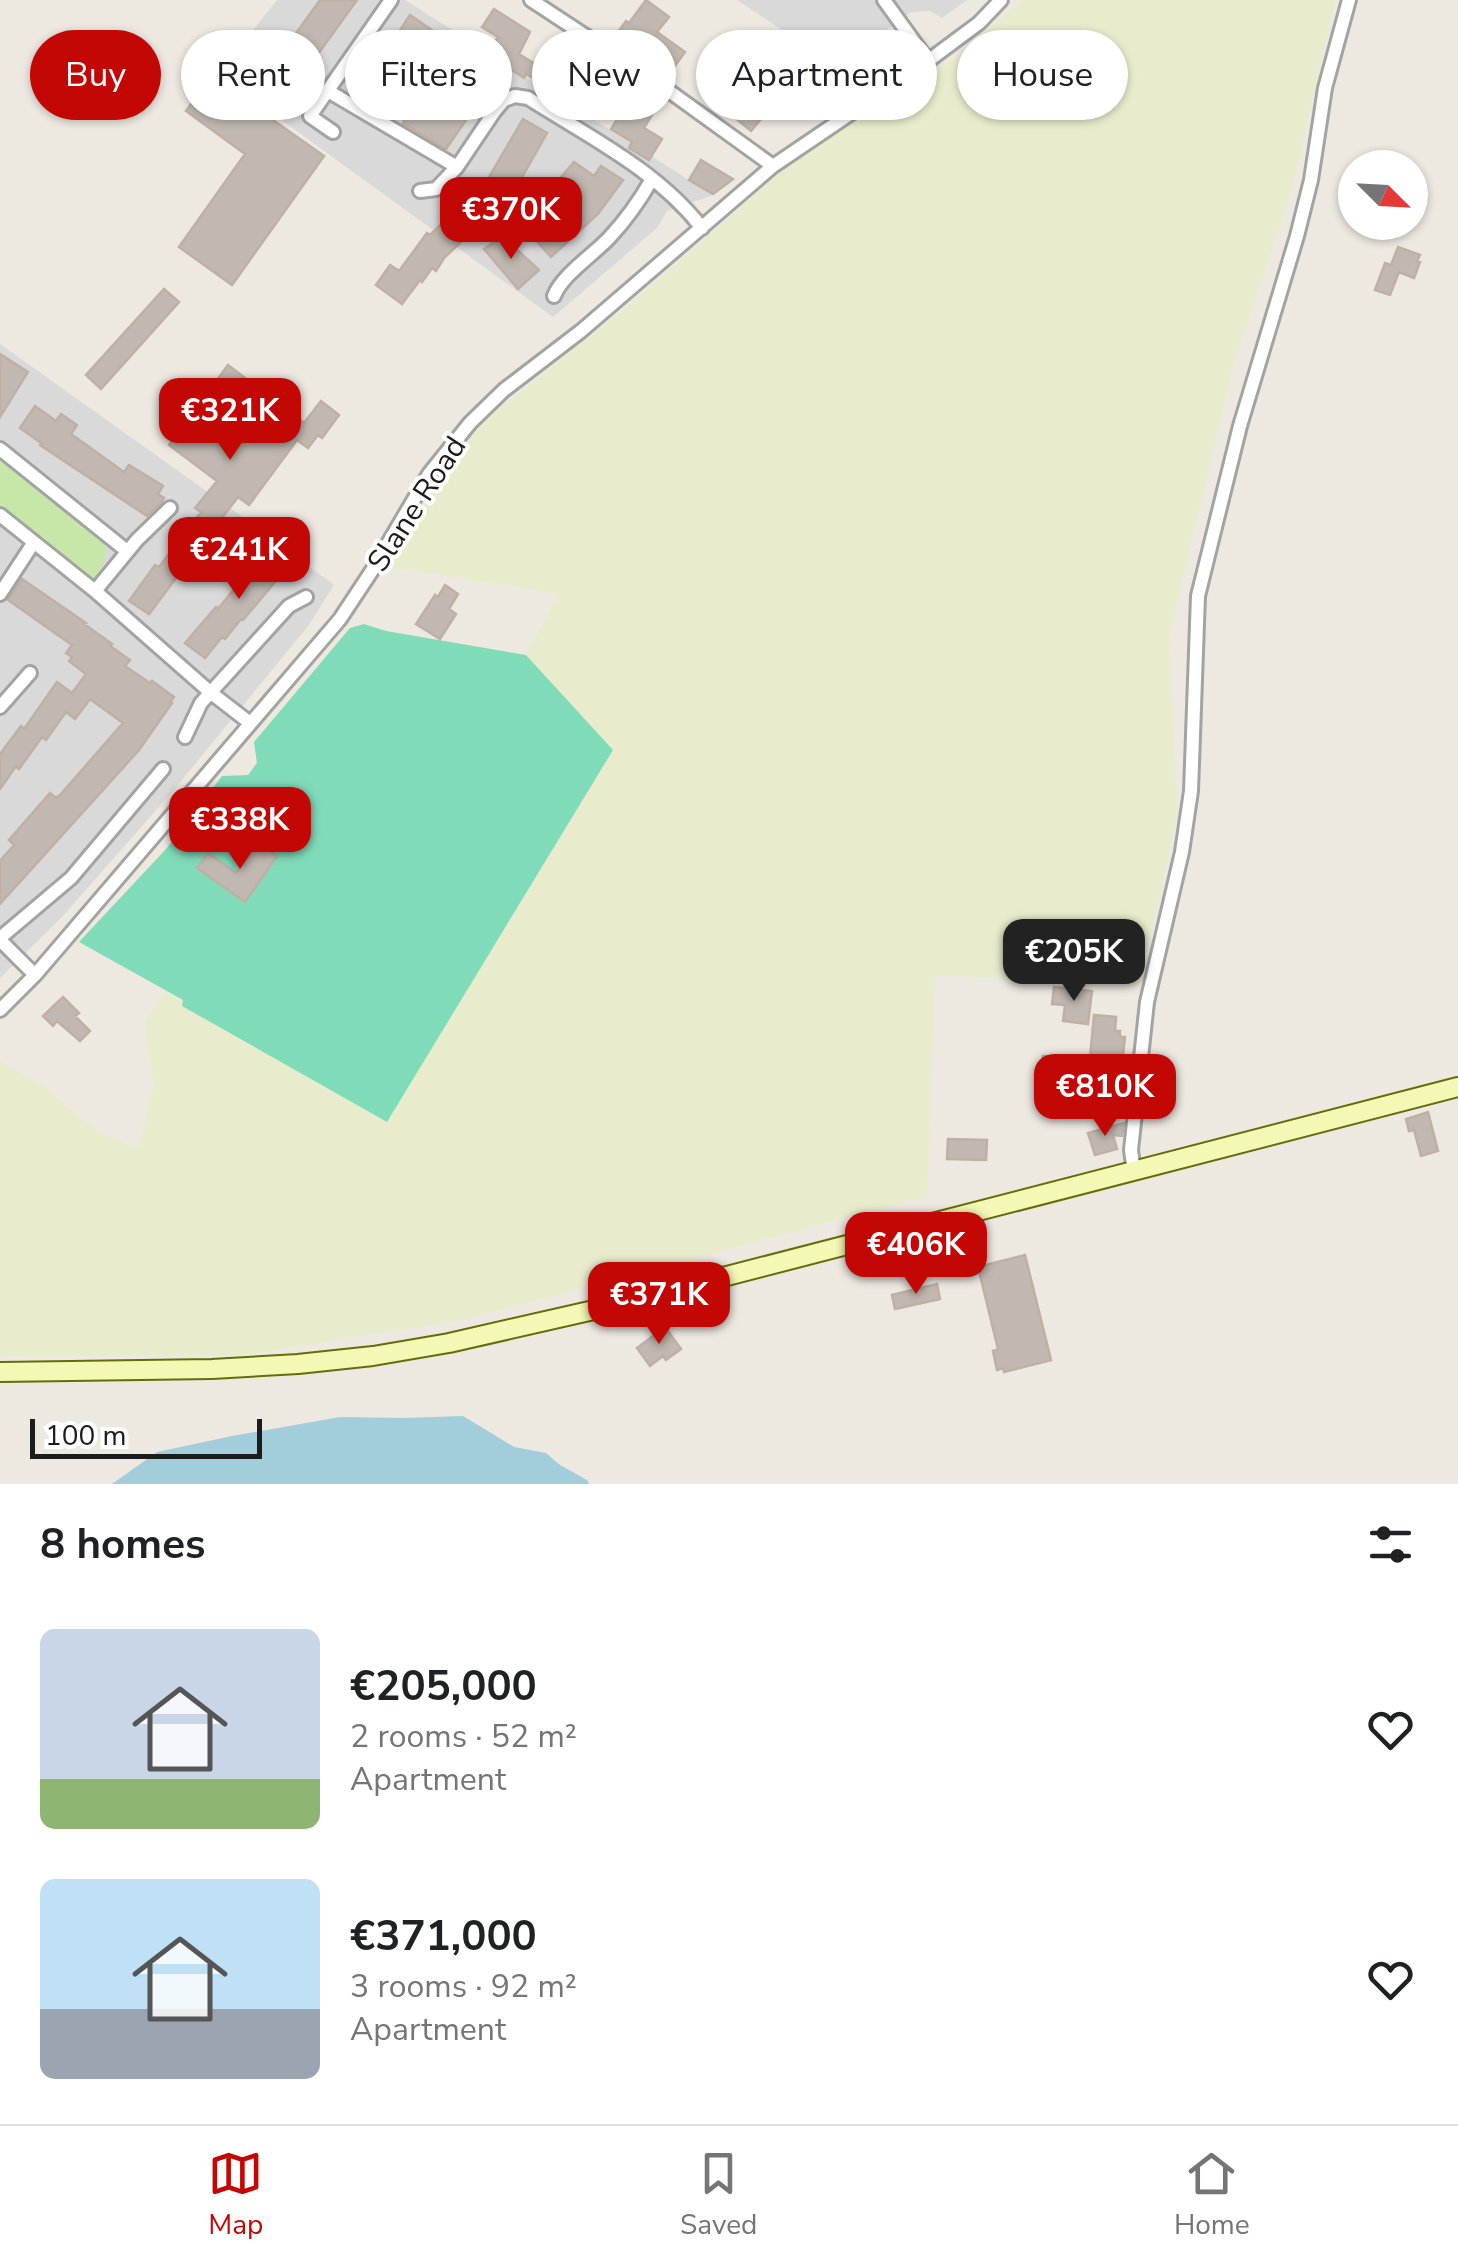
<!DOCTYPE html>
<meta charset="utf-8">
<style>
:root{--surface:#fff;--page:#f2f2f2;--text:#202124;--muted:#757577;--line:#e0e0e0;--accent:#c30704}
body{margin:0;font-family:"Nunito Sans",sans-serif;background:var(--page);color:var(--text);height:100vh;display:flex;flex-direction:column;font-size:38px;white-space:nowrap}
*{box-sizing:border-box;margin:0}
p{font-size:32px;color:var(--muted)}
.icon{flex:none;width:55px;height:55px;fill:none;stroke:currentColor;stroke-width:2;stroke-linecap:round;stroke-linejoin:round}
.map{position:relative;height:1484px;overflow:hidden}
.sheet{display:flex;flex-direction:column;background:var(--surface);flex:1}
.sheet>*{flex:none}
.banner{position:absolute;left:30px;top:30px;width:1400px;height:90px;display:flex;gap:20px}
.needle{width:65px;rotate:114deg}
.tools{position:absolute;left:1338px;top:150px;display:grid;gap:20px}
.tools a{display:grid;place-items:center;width:90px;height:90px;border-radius:50%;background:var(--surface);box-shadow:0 2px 8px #0004;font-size:50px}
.scale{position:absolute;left:30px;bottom:25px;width:232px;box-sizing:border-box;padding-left:10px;border:5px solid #1c1c1c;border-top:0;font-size:28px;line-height:35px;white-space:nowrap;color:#1c1c1c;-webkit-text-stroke:8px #fff;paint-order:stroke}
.price{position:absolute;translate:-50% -85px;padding:0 22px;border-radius:20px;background:var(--accent);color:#fff;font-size:32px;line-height:65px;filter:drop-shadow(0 2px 5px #0008)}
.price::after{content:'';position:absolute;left:50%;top:60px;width:30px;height:22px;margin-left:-15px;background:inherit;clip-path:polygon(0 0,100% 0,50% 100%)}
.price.selected{background:#222;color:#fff}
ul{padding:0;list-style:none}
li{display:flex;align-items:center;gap:30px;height:250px;padding:0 40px}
li span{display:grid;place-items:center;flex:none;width:280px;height:200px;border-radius:15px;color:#555}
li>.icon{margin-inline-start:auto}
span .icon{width:120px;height:120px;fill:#fffc;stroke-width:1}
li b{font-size:42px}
h2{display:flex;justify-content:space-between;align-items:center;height:120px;padding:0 40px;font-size:42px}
.tag{padding:0 35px;border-radius:45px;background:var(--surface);box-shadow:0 2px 8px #0004;font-size:35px;line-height:90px}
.tag.selected{background:var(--accent);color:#fff}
.dock{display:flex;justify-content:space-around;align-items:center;height:140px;border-top:2px solid var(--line);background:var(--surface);font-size:28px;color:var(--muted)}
.dock a{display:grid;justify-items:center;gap:5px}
.dock .selected{color:var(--accent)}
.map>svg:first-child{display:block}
.residential{fill:#dad9d9}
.farmland{fill:#e9eccc}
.grass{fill:#c6e7a7}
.pitch{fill:#80dbb9}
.water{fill:#a2cdda}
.building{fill:#c1b9b1;stroke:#beb0a4;stroke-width:2.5}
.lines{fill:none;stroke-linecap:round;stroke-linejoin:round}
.minor-casing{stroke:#a3a3a3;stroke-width:18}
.secondary-casing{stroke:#626e07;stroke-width:22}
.minor{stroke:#fff;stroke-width:12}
.secondary{stroke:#f3f8b5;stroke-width:18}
.labels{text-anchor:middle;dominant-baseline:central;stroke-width:8;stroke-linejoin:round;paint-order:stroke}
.street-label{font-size:30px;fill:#1c1c1c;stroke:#fff}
</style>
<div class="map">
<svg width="1458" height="1484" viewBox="0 0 1458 1484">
<rect width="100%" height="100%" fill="#ede9e1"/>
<path class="residential" d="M277,0H405L713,195L667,211L657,228L553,317L218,74Z
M737,0H967L942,18L930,11L911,12L885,31L877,46L882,62L857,80Z
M0,344L254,525L334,585L308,626L173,791L62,917L0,978Z"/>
<path class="farmland" d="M1022,0H1335L1293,186L1233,366L1169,636L1177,818L1140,985L935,975L927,1196L466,1319L244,1355L0,1356V1061L42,1085L98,1132L138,1149L154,1087L145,1021L166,991L387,1122L613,750L526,655L559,594L391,567L436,482L486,420L640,296L787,166L962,53Z"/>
<path class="grass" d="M0,456L105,545C106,557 104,570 94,579L0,504Z"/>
<path class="pitch" d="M364,624L386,631L526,655L613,750L387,1122L182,1006L183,1000L79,942L166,849L222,776L248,775L257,763L254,742L350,628Z"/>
<path class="water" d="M463,1416L514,1447L546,1453L560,1465L587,1480L589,1484H112L157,1452L232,1436L340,1417L404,1418Z"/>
<path class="building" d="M320,0H357L292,90L268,72Z
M646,0L669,17L657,32L685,52L669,74L616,35L626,21L629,23Z
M494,9L530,32L519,54L540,67L546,57L572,74L561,95L526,74L524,78L504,65L446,149L403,123L412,106L391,93L381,109L358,94L410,15L432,30L414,58L436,70L454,43L483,62L498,37L482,27Z
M789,50L812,65L795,90L791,88L787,94L783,92L751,131L710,97L717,88L738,105L753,86L766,96L784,70L778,66Z
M591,61L607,71L605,75L631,91L635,85L647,93L643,99L656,108L644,128L662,139L649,160L629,148L632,142L611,129L624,108L579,80Z
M211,76L324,156L232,285L179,247L245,154L186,111Z
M523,119L547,133L513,193L444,258L436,271L432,268L422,282L420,280L402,304L376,285L390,265L399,271L427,233L430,235L488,179Z
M701,160L733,179L713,194L689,180Z
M574,162L594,176L601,166L623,180L598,214L551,257L518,220L537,205Z
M502,236L539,270L518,289L484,249Z
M1398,247L1420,255L1417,261L1420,262L1414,278L1399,272L1390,295L1375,290L1385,263L1391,265Z
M164,289L179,302L101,389L86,375Z
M0,354L28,372L0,417Z
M228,365L304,423L321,401L339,415L322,438L318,435L308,448L297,440L249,505L238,497L215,527L233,541L226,550L207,537L149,614L129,601L155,565L159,567L201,512L195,508L217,481L169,445Z
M35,406L56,421L61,414L77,425L71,434L124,472L129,465L163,486L158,494L164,498L161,503L147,516L40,445L41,443L20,428Z
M269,546L291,563L243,620L241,619L225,639L222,637L205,658L185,643L216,607L218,609Z
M22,579L86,623L84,624L112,644L110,646L130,660L125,666L150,683L152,681L174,697L170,702L172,703L139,750L0,904V861L14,845L9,840L50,793L56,798L61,794L123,723L90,699L75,719L66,712L46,740L42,737L19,769L16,766L0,789V754L21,726L24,729L57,682L72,693L86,674L69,661L72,657L66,653L72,645L8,600Z
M445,585L458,594L449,609L456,614L440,639L416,624L435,595L438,597Z
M222,790L232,799L191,851L181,843Z
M258,842L277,856L245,902L197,868L208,853L236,873Z
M1054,987L1092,991L1088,1024L1063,1021L1065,1005L1052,1004Z
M63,997L79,1013L75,1016L90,1031L80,1041L57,1021L53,1026L43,1016Z
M1094,1015L1116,1017L1115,1031H1120V1037H1125L1121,1073L1089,1071L1087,1094L1063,1093L1064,1076L1042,1074L1043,1056L1090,1058Z
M1428,1112L1438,1151L1421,1156L1414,1130L1409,1131L1406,1119Z
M1124,1123L1122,1136L1113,1135L1117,1149L1095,1155L1088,1133Z
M948,1139L987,1140L986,1160L947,1159Z
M1025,1255L1051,1360L1004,1372L1003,1368L997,1370L993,1351L998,1349L978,1267Z
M937,1284L940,1299L895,1309L892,1295Z
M665,1327L681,1349L666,1360L663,1356L650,1366L637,1348Z"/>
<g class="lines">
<defs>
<path id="minor" d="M531,0L662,86L773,166
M884,0L928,61
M328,91L457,167
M333,132L310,116L391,0
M420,191L436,189L457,167L494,112L504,100L515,96L528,98C589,137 657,170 702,228
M554,296C562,275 593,255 609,238C626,220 640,200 652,179
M0,449L127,551
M0,515L95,591L210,692L250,723
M95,591L137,540L170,508
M0,594L34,542
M0,707L30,673
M185,737L201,703L289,606L306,597
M0,938L71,878L163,769
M0,940L35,975
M0,1010L35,975L340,619L373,569L429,474L470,423L504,390L581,331L773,166L928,61L979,23L1001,0
M1134,1172L1131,1150L1147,1002L1182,852L1191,791L1198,596L1240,426L1297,236L1311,180L1325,88L1349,0"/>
<path id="secondary" d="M0,1372L212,1369L298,1364L373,1356L449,1343L607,1307L1458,1087"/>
</defs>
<use href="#minor" class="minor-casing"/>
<use href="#secondary" class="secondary-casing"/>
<use href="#minor" class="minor"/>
<use href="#secondary" class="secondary"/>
</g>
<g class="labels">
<g class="street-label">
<text transform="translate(417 504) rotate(-57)">Slane Road</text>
</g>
</g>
</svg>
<div class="tools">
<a><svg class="needle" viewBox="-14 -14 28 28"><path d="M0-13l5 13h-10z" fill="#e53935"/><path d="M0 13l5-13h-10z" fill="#757577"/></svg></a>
</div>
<div class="scale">100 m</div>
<b class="price" style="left:511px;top:262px">€370K</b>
<b class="price" style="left:230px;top:463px">€321K</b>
<b class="price" style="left:239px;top:602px">€241K</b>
<b class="price" style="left:240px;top:872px">€338K</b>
<b class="price selected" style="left:1074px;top:1004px">€205K</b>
<b class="price" style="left:1105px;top:1139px">€810K</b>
<b class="price" style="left:916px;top:1297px">€406K</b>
<b class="price" style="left:659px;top:1347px">€371K</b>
<div class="banner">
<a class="tag selected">Buy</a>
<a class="tag">Rent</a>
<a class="tag">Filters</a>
<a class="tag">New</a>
<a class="tag">Apartment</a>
<a class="tag">House</a>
</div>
</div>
<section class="sheet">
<h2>8 homes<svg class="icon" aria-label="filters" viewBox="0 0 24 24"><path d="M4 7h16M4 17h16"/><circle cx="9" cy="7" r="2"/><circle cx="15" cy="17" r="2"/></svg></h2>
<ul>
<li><span style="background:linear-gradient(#c9d6e8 75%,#8fb573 0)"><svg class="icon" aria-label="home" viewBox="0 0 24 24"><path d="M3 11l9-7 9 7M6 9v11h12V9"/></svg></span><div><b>€205,000</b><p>2 rooms · 52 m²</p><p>Apartment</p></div><svg class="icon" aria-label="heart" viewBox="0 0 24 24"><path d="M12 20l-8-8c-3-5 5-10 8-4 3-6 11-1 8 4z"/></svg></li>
<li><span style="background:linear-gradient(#bfe0f5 65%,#9aa5b1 0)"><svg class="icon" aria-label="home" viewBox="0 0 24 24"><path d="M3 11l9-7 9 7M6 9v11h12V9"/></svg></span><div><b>€371,000</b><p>3 rooms · 92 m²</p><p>Apartment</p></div><svg class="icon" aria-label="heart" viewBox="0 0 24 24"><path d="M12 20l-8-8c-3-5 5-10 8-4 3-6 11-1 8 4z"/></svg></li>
</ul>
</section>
<nav class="dock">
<a class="selected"><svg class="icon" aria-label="map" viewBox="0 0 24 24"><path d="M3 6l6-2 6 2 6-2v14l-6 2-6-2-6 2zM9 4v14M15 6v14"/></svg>Map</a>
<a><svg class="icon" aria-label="saved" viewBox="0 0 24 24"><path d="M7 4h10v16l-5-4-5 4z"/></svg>Saved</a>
<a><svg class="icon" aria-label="home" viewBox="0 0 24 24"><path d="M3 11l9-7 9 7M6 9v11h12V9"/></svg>Home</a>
</nav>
